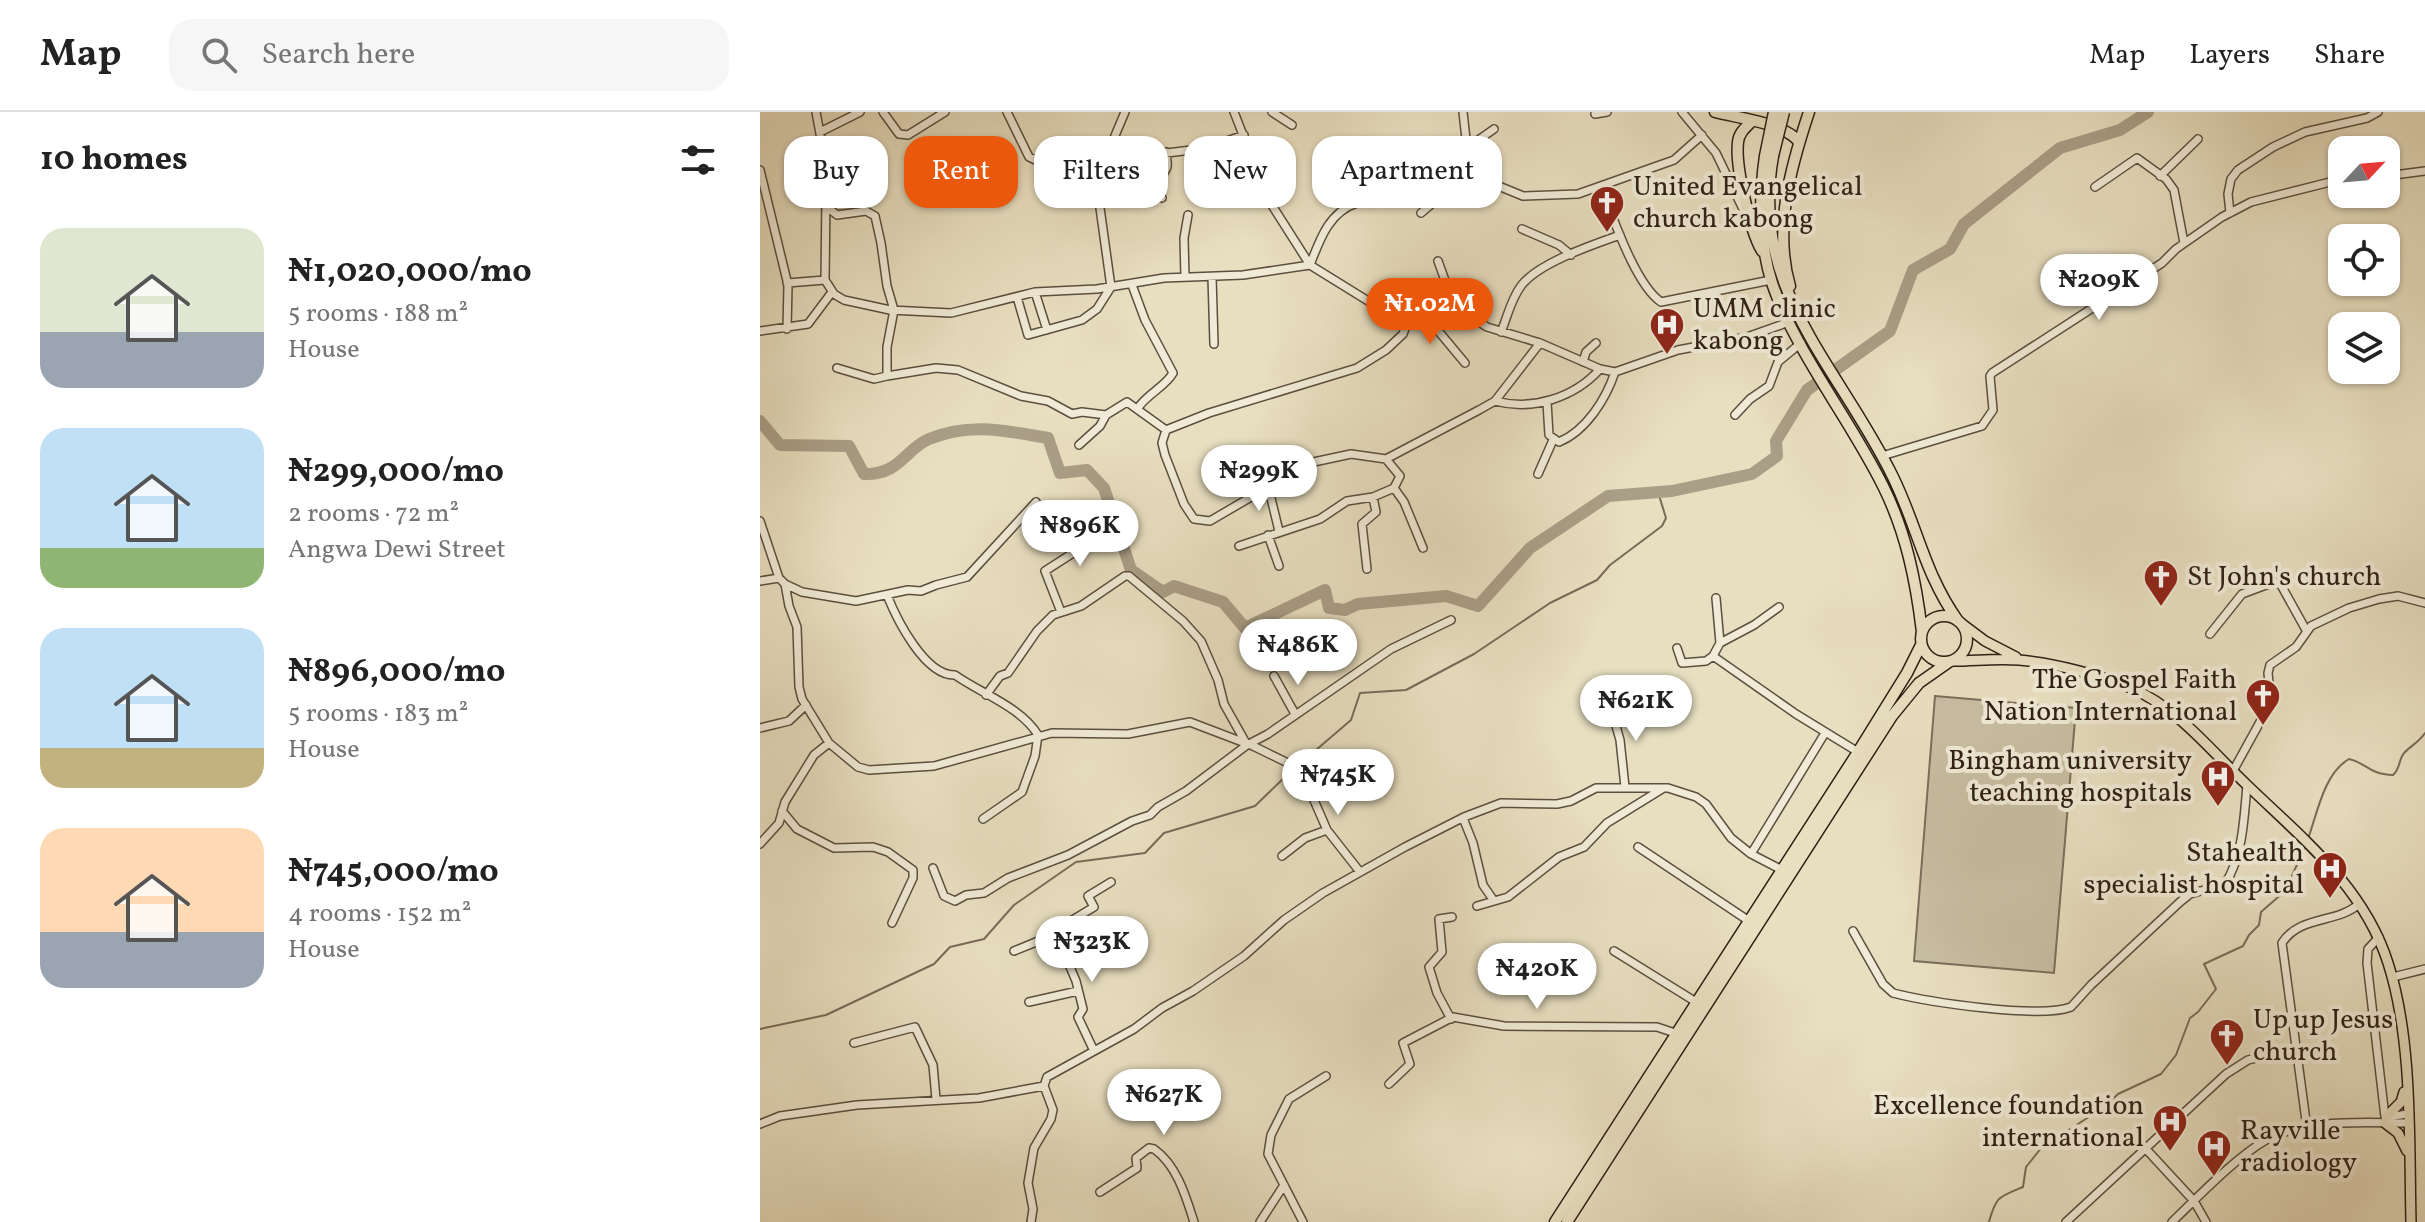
<!DOCTYPE html>
<meta charset="utf-8">
<style>
:root{--surface:#fff;--page:#f6f6f6;--text:#222;--muted:#767676;--line:#e0e0e0;--accent:#ea580c}
body{margin:0;font-family:Vollkorn,serif;background:var(--page);color:var(--text);height:100vh;display:flex;flex-direction:column;font-size:30px;white-space:nowrap}
*{box-sizing:border-box;margin:0}
p{font-size:26px;color:var(--muted)}
.icon{flex:none;width:44px;height:44px;fill:none;stroke:currentColor;stroke-width:2;stroke-linecap:round;stroke-linejoin:round}
.map{position:relative;flex:1;overflow:hidden}
.details{display:flex;flex-direction:column;background:var(--surface);width:760px}
.details>*{flex:none}
.guide{position:absolute;left:24px;top:24px;width:760px;height:72px;display:flex;gap:16px}
.needle{width:52px;rotate:64deg}
.controls{position:absolute;left:1568px;top:24px;display:grid;gap:16px}
.controls a{display:grid;place-items:center;width:72px;height:72px;border-radius:16px;background:var(--surface);box-shadow:0 2px 6px #0004;font-size:40px}
.price{position:absolute;translate:-50% -68px;padding:0 18px;border-radius:28px;background:#fff;color:#222;font-size:26px;line-height:52px;filter:drop-shadow(0 2px 4px #0008)}
.price::after{content:'';position:absolute;left:50%;top:48px;width:24px;height:18px;margin-left:-12px;background:inherit;clip-path:polygon(0 0,100% 0,50% 100%)}
.price.current{background:var(--accent);color:#fff}
ul{padding:0;list-style:none}
li{display:flex;align-items:center;gap:24px;height:200px;padding:0 40px}
li span{display:grid;place-items:center;flex:none;width:224px;height:160px;border-radius:24px;color:#555}
li>.icon{margin-inline-start:auto}
span .icon{width:96px;height:96px;fill:#fffc;stroke-width:1}
li b{font-size:34px}
h2{display:flex;justify-content:space-between;align-items:center;height:96px;padding:0 40px;font-size:34px}
.chip{padding:0 28px;border-radius:24px;background:var(--surface);box-shadow:0 2px 6px #0004;font-size:28px;line-height:72px}
.chip.current{background:var(--accent);color:#fff}
header{display:flex;align-items:center;gap:48px;box-sizing:border-box;height:112px;padding:0 40px;background:var(--surface);border-bottom:2px solid var(--line)}
header strong{font-size:38px}
nav{display:flex;gap:44px;margin-inline-start:auto;font-size:28px}
.search{width:560px;height:72px;background:var(--page);display:flex;align-items:center;gap:20px;box-sizing:border-box;padding:0 28px;border-radius:24px;color:var(--muted);font-size:30px}
main{display:flex;flex:1;min-height:0}
.map>svg:first-child{display:block}
.green{fill:#c8bea3;stroke:#7b6e5c;stroke-width:2}
.lines{fill:none;stroke-linecap:round;stroke-linejoin:round}
.stream{stroke:#786b58;stroke-width:2}
.river{stroke:#a99e86;stroke-width:12}
.minor-casing{stroke:#5c4f3f;stroke-width:10}
.major-casing{stroke:#2e1f14;stroke-width:12}
.highway-casing{stroke:#2e1f14;stroke-width:13}
.minor{stroke:#f0ead6;stroke-width:7}
.major{stroke:#e8dfc0;stroke-width:9}
.highway{stroke:#e8dfc0;stroke-width:10}
.highway-bridge-casing{stroke:#2e1f14;stroke-width:13;stroke-linecap:butt}
.highway-bridge{stroke:#e8dfc0;stroke-width:10}
.labels{text-anchor:middle;dominant-baseline:central;stroke-width:8;stroke-linejoin:round;paint-order:stroke}
.poi-label{font-size:28px;fill:#2e1f14;stroke:#f0ead6;text-anchor:start}
</style>
<header>
<strong>Map</strong>
<div class="search"><svg class="icon" aria-label="search" viewBox="0 0 24 24"><circle cx="10" cy="10" r="6"/><path d="M15 15l6 6"/></svg>Search here</div>
<nav><a>Map</a><a>Layers</a><a>Share</a></nav>
</header>
<main>
<section class="details">
<h2>10 homes<svg class="icon" aria-label="filters" viewBox="0 0 24 24"><path d="M4 7h16M4 17h16"/><circle cx="9" cy="7" r="2"/><circle cx="15" cy="17" r="2"/></svg></h2>
<ul>
<li><span style="background:linear-gradient(#dfe7d0 65%,#9aa5b1 0)"><svg class="icon" aria-label="home" viewBox="0 0 24 24"><path d="M3 11l9-7 9 7M6 9v11h12V9"/></svg></span><div><b>₦1,020,000/mo</b><p>5 rooms · 188 m²</p><p>House</p></div></li>
<li><span style="background:linear-gradient(#bfe0f5 75%,#8fb573 0)"><svg class="icon" aria-label="home" viewBox="0 0 24 24"><path d="M3 11l9-7 9 7M6 9v11h12V9"/></svg></span><div><b>₦299,000/mo</b><p>2 rooms · 72 m²</p><p>Angwa Dewi Street</p></div></li>
<li><span style="background:linear-gradient(#bfe0f5 75%,#c2b280 0)"><svg class="icon" aria-label="home" viewBox="0 0 24 24"><path d="M3 11l9-7 9 7M6 9v11h12V9"/></svg></span><div><b>₦896,000/mo</b><p>5 rooms · 183 m²</p><p>House</p></div></li>
<li><span style="background:linear-gradient(#ffd9b3 65%,#9aa5b1 0)"><svg class="icon" aria-label="home" viewBox="0 0 24 24"><path d="M3 11l9-7 9 7M6 9v11h12V9"/></svg></span><div><b>₦745,000/mo</b><p>4 rooms · 152 m²</p><p>House</p></div></li>
</ul>
</section>
<div class="map">
<svg width="1665" height="1110" viewBox="0 0 1665 1110">
<rect width="100%" height="100%" fill="#e8dfc0"/>
<filter id="stains"><feTurbulence type="fractalNoise" baseFrequency=".0025" numOctaves="4"/><feColorMatrix values="0 0 0 0 .2 0 0 0 0 .09 0 0 0 0 .02 0 0 0 .5 -.17"/></filter>
<radialGradient id="worn" r=".72"><stop offset=".6" stop-color="#630" stop-opacity="0"/><stop offset="1" stop-color="#630" stop-opacity=".3"/></radialGradient>
<path class="green" d="M1175,584L1316,596L1294,861L1154,849Z"/>
<g class="lines">
<path class="stream" d="M535,656L591,608L600,581L646,578L714,542L790,491L837,468L850,453L902,414L906,406L898,380
M1548,727C1557,702 1564,661 1589,647C1607,651 1608,662 1633,663C1641,656 1638,647 1645,640C1652,633 1659,630 1665,621
M0,917L66,903L174,852L190,835L224,827L254,793L316,750L385,741L404,721L495,694L530,660
M1229,1110C1236,1084 1239,1085 1263,1075L1266,1055L1282,1035L1346,994L1358,982L1401,962L1416,943L1430,906L1438,900L1456,877L1444,852L1483,834L1489,823L1499,813L1501,800L1525,779L1546,733"/>
<path class="river" d="M0,309L20,333L89,334L104,362C140,363 145,337 169,327C211,310 246,319 288,326L300,361L327,358L344,376L371,458L403,480L414,474L463,490L485,516L565,478L569,496L585,498L598,492L686,484L718,494L770,436L848,384L912,379L992,362L1017,344L1016,329L1047,278L1130,219L1153,158L1190,137L1204,112L1300,36L1360,18L1388,0"/>
<defs>
<path id="minor" d="M56,0L61,27L66,83L65,168L74,182L84,188L130,198L191,201L275,180L337,177L404,166L483,163L550,153C560,127 569,100 597,91
M123,0L139,22L148,23L185,0
M247,0L269,45C287,52 312,71 329,72L338,64L383,44L447,36L484,23
M474,0L508,87L550,153L613,192L640,197L690,194L699,197L727,215L780,231L840,257L855,260L918,238L987,225L1029,210
M512,0L532,13
M703,0L707,36L705,63
M922,0L956,41L984,99
M835,2L847,0
M60,20L100,0
M707,36L734,17
M0,58L28,173L27,217
M1400,64L1438,27
M1626,64L1665,59
M841,75C853,105 875,172 901,190L1011,168
M1335,75L1377,46L1406,67L1414,78L1424,131
M402,86C387,68 402,70 407,55C408,50 406,45 406,40
M66,94L77,103L106,99L115,104L121,131L127,174L134,198L127,235V264L176,256L198,258L261,284L288,289L312,302L322,300L346,303L367,290L406,318L449,301L597,256L626,238L643,222L652,197
M661,101L675,89L680,72L685,67L705,63L719,66L763,84L818,82L914,48L942,23
M1470,101L1468,82L1471,67L1478,58L1513,35L1545,20L1607,6L1618,0
M762,117L799,133L811,143
M678,149L687,174L690,194
M425,165L424,126L428,103
M452,165L454,232
M27,171L65,168
M372,173L385,208L413,261C405,275 387,282 378,296
M275,180L287,218
M257,185L268,223L322,208L337,197L351,175L340,96L338,64L365,0
M660,197L705,251
M0,219L48,212L72,180
M741,220C747,206 751,187 761,174C778,151 832,133 860,123
M823,250L826,240L836,231
M77,256L114,267L127,264
M735,289C772,299 814,286 840,257
M787,290L789,323L799,330C826,319 846,287 855,260
M975,303L990,287L1009,274L1018,250L1041,231
M406,318L402,331L405,343L424,392L434,407L450,409L549,351L591,342L626,347L719,298L735,289L780,231
M319,333L340,314L346,303
M1122,344L1222,314L1233,298L1230,264L1232,261L1402,151L1416,137L1462,105L1491,90L1582,67
M778,362L793,328
M508,374L519,419
M634,376L644,390L663,436
M0,409L19,466
M508,423L519,454
M479,434L560,407L587,389L613,385L634,376L640,364L626,347
M607,457L602,412L616,400L613,385
M0,469L19,466L25,472L29,494L37,515L39,575L42,587L69,631L98,655L109,658L174,654L292,621L368,622L430,610L493,634L530,652L550,679L567,718L600,760
M25,472L42,480L96,489L148,478L161,479L176,473L207,465L276,390
M127,483C137,508 165,564 195,563C222,582 261,595 278,623L275,644L262,680L223,707
M956,486L960,531
M301,500L285,459L313,441L314,436L304,422
M1450,522L1482,482L1514,470L1521,473L1546,518
M917,536L922,551L946,549L953,544L960,531L994,513L1019,495
M953,544L1036,602L1098,640
M514,564L535,602
M226,583L240,564L248,561L277,519L293,503L321,494L365,464H369L423,509L441,529L458,568L464,592L487,633
M850,593L860,628L865,675
M0,616L29,609L46,593
M1473,659L1511,590L1508,561L1510,553L1536,535L1551,514L1589,496L1619,487L1638,484L1665,491
M22,699L37,717L74,736L113,735L128,740L153,758V766L132,811
M703,706L713,731L723,773L734,789
M0,732L19,711L25,690L54,643L69,631
M878,735L989,809
M991,742L1065,621
M522,744L545,726L567,718
M173,756L184,784L195,789L206,783L224,781L248,766L308,743L372,709L390,703L398,695L426,679L487,633L508,622L631,537L691,508
M717,794L748,785L799,745L824,735L847,711L902,677
M294,817L316,869L323,897L318,905L334,939
M1093,819L1123,872L1133,881C1168,890 1280,907 1311,895L1331,873L1420,790L1430,782L1465,772C1483,744 1484,706 1487,673
M1619,825L1608,837L1607,851L1625,1005
M254,839L276,830L334,795L328,784L351,770
M854,839L936,890
M1633,865L1665,857
M269,890L318,879
M691,907L677,881L669,855L682,840L679,807L692,805
M94,931L155,915L173,953L176,987
M629,972L650,952L643,931L693,905L744,914L897,915L918,922
M1626,1005L1648,1002
M0,1012L20,1004L97,993L219,986L284,974L287,965L374,917L402,896L433,879L484,844L524,808L563,781L645,735L704,705L741,691L797,692L811,689L836,676H908L936,685L946,692L971,726L991,742L1022,758
M1547,1016L1522,831C1540,803 1576,812 1599,792
M1385,1036L1434,1089L1446,1110
M340,1080L377,1056L376,1046L389,1036L394,1037C417,1053 426,1085 434,1110
M271,1110L273,1097L268,1071L274,1036L291,1007L293,998L284,974
M500,1110L524,1073
M543,1110L508,1042L511,1023L529,987L566,964
M1306,1110L1466,962L1488,948L1535,937
M1412,1110C1438,1085 1475,1046 1506,1028C1547,1006 1603,1011 1648,1011"/>
<path id="major" d="M1201,511L1225,529L1256,545
M1193,549C1215,549 1237,546 1259,548C1294,551 1340,563 1371,576C1418,596 1451,639 1487,673C1542,726 1604,775 1628,851C1653,928 1649,1029 1651,1110
M1627,1004L1641,990L1644,980
M1625,1011L1638,1021L1647,1039"/>
<path id="highway" d="M955,0C978,6 1025,11 1039,30
M991,10C985,16 979,21 978,30C975,54 990,119 1002,139
M1005,44C999,86 999,130 1012,171C1035,239 1090,307 1123,374C1146,420 1156,469 1162,520
M1013,44C989,179 1079,254 1133,365C1158,416 1164,461 1198,509
M1030,174C1013,117 1031,54 1049,0
M1161 527a23 23 0 1 1 46 0a23 23 0 1 1-46 0Z
M795,1110L1098,640L1147,561L1161,533
M807,1110L1132,604L1159,571L1189,550"/>
</defs>
<use href="#minor" class="minor-casing"/>
<use href="#major" class="major-casing"/>
<use href="#highway" class="highway-casing"/>
<use href="#minor" class="minor"/>
<use href="#major" class="major"/>
<use href="#highway" class="highway"/>
<defs>
<path id="highway-bridge" d="M1005,44L1014,0
M1013,44L1024,0"/>
</defs>
<use href="#highway-bridge" class="highway-bridge-casing"/>
<use href="#highway-bridge" class="highway-bridge"/>
</g>
<defs>
<symbol id="church-pin" viewBox="-11 -11 22 30"><path d="M0 17L-7.5 6A9.5 9.5 0 1 1 7.5 6Z" fill="#8f2418" stroke="#f0ead6"/><path d="M-1.2-6h2.4v3.5h3.3v2.4h-3.3V6h-2.4V-.1h-3.3v-2.4h3.3Z" fill="#fff"/></symbol>
<symbol id="hospital-pin" viewBox="-11 -11 22 30"><path d="M0 17L-7.5 6A9.5 9.5 0 1 1 7.5 6Z" fill="#8f2418" stroke="#f0ead6"/><path d="M-5-5h3v3.5h4V-5h3V5h-3V1.5h-4V5h-3Z" fill="#fff"/></symbol>
</defs>
<g fill-rule="evenodd">
<use href="#church-pin" x="827" y="71" width="40" height="54"/>
<use href="#hospital-pin" x="887" y="193" width="40" height="54"/>
<use href="#church-pin" x="1381" y="445" width="40" height="54"/>
<use href="#church-pin" x="1483" y="564" width="40" height="54"/>
<use href="#hospital-pin" x="1438" y="645" width="40" height="54"/>
<use href="#hospital-pin" x="1550" y="737" width="40" height="54"/>
<use href="#church-pin" x="1447" y="904" width="40" height="54"/>
<use href="#hospital-pin" x="1390" y="990" width="40" height="54"/>
<use href="#hospital-pin" x="1434" y="1015" width="40" height="54"/>
</g>
<g class="labels">
<g class="poi-label">
<text x="873" y="75">United Evangelical<tspan x="873" dy="32">church kabong</tspan></text>
<text x="933" y="197">UMM clinic<tspan x="933" dy="32">kabong</tspan></text>
<text x="1427" y="465">St John's church</text>
<text x="1477" y="568" text-anchor="end">The Gospel Faith<tspan x="1477" dy="32">Nation International</tspan></text>
<text x="1432" y="649" text-anchor="end">Bingham university<tspan x="1432" dy="32">teaching hospitals</tspan></text>
<text x="1544" y="741" text-anchor="end">Stahealth<tspan x="1544" dy="32">specialist hospital</tspan></text>
<text x="1493" y="908">Up up Jesus<tspan x="1493" dy="32">church</tspan></text>
<text x="1384" y="994" text-anchor="end">Excellence foundation<tspan x="1384" dy="32">international</tspan></text>
<text x="1480" y="1019">Rayville<tspan x="1480" dy="32">radiology</tspan></text>
</g>
</g>
<rect width="100%" height="100%" filter="url(#stains)"/>
<rect width="100%" height="100%" fill="url(#worn)"/>
</svg>
<div class="controls">
<a><svg class="needle" viewBox="-14 -14 28 28"><path d="M0-13l5 13h-10z" fill="#e53935"/><path d="M0 13l5-13h-10z" fill="#767676"/></svg></a>
<a><svg class="icon" aria-label="locate" viewBox="0 0 24 24"><circle cx="12" cy="12" r="6"/><path d="M12 2v4M12 18v4M2 12h4M18 12h4"/></svg></a>
<a><svg class="icon" aria-label="layers" viewBox="0 0 24 24"><path d="M12 4l9 5-9 5-9-5zM3 14l9 5 9-5"/></svg></a>
</div>
<b class="price" style="left:1339px;top:210px">₦209K</b>
<b class="price current" style="left:670px;top:234px">₦1.02M</b>
<b class="price" style="left:499px;top:401px">₦299K</b>
<b class="price" style="left:320px;top:456px">₦896K</b>
<b class="price" style="left:538px;top:575px">₦486K</b>
<b class="price" style="left:876px;top:631px">₦621K</b>
<b class="price" style="left:578px;top:705px">₦745K</b>
<b class="price" style="left:332px;top:872px">₦323K</b>
<b class="price" style="left:777px;top:899px">₦420K</b>
<b class="price" style="left:404px;top:1025px">₦627K</b>
<div class="guide">
<a class="chip">Buy</a>
<a class="chip current">Rent</a>
<a class="chip">Filters</a>
<a class="chip">New</a>
<a class="chip">Apartment</a>
</div>
</div>
</main>
